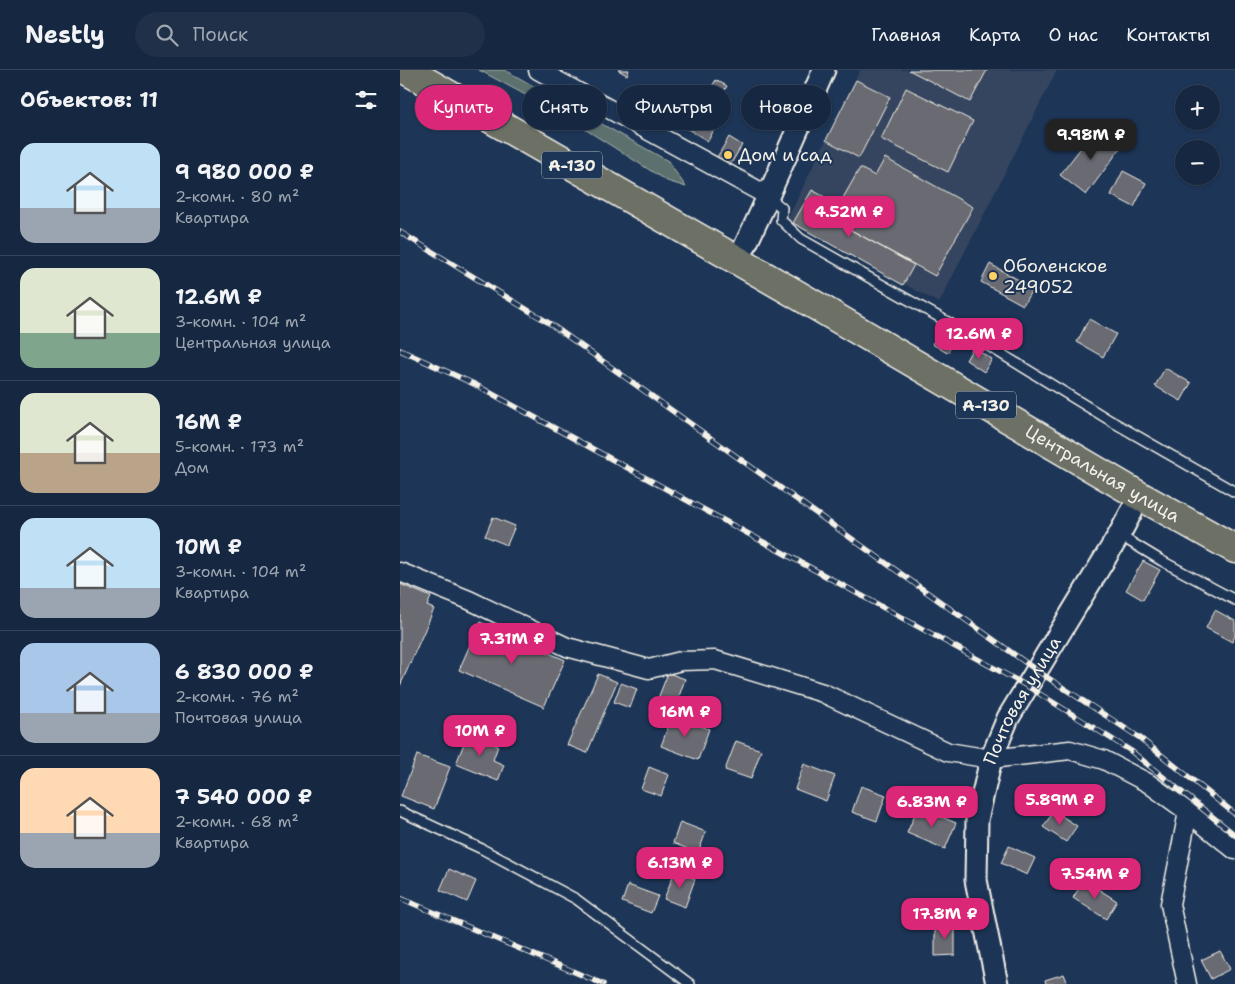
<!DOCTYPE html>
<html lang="ru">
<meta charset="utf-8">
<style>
:root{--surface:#162841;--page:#1f3048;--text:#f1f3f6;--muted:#9ea6b1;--line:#35445a;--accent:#db2777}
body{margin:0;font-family:"Shantell Sans",sans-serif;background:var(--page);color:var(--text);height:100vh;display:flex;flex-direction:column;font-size:19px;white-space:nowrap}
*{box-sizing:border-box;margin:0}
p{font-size:16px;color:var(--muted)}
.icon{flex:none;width:28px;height:28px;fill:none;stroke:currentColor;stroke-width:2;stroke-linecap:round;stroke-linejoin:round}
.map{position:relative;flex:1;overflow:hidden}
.side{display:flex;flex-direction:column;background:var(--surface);width:400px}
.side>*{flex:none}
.guide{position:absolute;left:15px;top:15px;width:475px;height:45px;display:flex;gap:10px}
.buttons{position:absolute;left:775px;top:15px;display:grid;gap:10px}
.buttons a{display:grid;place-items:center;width:45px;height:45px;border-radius:50%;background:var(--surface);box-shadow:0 1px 4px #0004,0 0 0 1px var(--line);font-size:25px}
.price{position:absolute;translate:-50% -42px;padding:0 11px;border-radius:10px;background:var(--accent);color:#fff;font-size:16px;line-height:32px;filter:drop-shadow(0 1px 2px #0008)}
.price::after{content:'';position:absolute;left:50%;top:30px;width:15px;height:11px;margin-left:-8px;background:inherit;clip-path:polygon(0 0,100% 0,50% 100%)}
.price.selected{background:#222;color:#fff}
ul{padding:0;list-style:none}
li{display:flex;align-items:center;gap:15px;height:125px;padding:0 20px}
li+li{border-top:1px solid var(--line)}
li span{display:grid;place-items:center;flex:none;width:140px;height:100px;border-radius:15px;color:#555}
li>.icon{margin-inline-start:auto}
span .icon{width:60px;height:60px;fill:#fffc;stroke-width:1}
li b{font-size:21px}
h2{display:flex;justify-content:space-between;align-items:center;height:60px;padding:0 20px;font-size:21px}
.chip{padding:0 18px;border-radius:22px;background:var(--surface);box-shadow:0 1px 4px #0004,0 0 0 1px var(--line);font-size:18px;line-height:45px}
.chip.selected{background:var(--accent);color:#fff}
header{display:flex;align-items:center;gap:30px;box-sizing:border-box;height:70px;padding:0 25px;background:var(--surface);border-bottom:1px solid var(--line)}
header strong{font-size:24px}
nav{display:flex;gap:28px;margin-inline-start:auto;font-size:18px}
.search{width:350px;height:45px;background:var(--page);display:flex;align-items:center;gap:12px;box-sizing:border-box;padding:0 18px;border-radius:28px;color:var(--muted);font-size:19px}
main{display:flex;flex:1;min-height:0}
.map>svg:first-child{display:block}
.built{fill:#34455f}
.green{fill:#5b716d;stroke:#a8b1aa}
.building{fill:#696b72;stroke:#f4f1e8}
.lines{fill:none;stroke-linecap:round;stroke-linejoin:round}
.service-casing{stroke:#f4f1e8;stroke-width:12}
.minor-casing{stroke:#f4f1e8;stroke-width:21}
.tertiary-casing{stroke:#f4f1e8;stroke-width:25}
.primary-casing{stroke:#f4f1e8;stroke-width:31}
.service{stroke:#1d3557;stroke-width:9}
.minor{stroke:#1d3557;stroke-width:18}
.tertiary{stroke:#1d3557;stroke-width:21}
.primary{stroke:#6c7065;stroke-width:28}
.rail-casing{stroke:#f4f1e8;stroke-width:5.5}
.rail{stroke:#1d3557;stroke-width:4;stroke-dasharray:11;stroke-linecap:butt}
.poi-dot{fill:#ffd166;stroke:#1d3557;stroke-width:2}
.labels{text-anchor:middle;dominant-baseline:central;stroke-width:4;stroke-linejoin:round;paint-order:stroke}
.shield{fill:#1d3557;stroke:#b4b9bc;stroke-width:1}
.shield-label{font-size:16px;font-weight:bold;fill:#f4f1e8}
.poi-label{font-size:18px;fill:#f4f1e8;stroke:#1d3557;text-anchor:start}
.street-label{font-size:18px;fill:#f4f1e8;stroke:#1d3557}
</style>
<header>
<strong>Nestly</strong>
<div class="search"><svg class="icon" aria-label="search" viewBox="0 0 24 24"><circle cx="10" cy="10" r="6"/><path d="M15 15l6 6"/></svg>Поиск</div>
<nav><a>Главная</a><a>Карта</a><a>О нас</a><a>Контакты</a></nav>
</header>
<main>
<section class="side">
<h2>Объектов: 11<svg class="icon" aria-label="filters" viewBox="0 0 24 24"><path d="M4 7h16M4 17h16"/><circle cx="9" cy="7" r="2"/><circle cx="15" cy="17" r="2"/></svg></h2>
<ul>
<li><span style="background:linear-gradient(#bfe0f5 65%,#9aa5b1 0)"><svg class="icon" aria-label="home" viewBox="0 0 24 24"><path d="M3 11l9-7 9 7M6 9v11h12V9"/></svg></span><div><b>9 980 000 ₽</b><p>2-комн. · 80 m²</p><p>Квартира</p></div></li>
<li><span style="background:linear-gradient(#dfe7d0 65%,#7fa58c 0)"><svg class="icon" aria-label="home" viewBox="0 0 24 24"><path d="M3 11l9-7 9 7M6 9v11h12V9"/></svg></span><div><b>12.6M ₽</b><p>3-комн. · 104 m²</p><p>Центральная улица</p></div></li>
<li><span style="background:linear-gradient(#dfe7d0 60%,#b9a48a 0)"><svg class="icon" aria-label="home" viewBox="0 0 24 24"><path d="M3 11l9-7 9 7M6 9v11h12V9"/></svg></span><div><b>16M ₽</b><p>5-комн. · 173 m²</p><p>Дом</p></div></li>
<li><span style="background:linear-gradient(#bfe0f5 70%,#9aa5b1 0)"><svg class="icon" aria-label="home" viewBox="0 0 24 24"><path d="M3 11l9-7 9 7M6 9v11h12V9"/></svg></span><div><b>10M ₽</b><p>3-комн. · 104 m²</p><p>Квартира</p></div></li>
<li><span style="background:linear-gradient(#a9c7e8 70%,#9aa5b1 0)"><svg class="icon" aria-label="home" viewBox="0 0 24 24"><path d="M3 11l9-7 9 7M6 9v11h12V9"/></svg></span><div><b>6 830 000 ₽</b><p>2-комн. · 76 m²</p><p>Почтовая улица</p></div></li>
<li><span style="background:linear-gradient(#ffd9b3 65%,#9aa5b1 0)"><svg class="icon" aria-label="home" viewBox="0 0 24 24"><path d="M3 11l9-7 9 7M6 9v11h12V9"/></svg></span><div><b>7 540 000 ₽</b><p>2-комн. · 68 m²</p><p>Квартира</p></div></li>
</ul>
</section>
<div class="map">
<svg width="835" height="914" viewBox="0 0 835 914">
<rect width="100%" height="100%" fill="#1d3557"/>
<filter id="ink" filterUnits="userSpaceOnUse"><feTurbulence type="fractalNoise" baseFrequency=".02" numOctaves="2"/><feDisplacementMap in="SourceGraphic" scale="10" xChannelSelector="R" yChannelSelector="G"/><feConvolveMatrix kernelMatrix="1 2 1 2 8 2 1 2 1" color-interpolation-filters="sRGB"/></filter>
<g filter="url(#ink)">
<path class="built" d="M460,0H657L539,233L387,150Z"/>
<path class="green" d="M79,0H105L268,91L286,117L267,111L161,44Z"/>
<path class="building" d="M218,0H229L227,5Z
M509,0H587L570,32Z
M316,10L327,16L321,26L310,19Z
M456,10L490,27L459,88L426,70Z
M506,18L573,51L548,102L481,69Z
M297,38L319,50L308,71L286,58Z
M697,57L722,76L686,125L660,105Z
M329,67L342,75L329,97L316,89Z
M485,88L573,137L535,206L431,149L460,98L475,106Z
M723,101L746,113L734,137L711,125Z
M412,120L439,135L431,149L514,195L503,215L393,153Z
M590,194L633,218L623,235L581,212Z
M689,249L716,264L703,287L677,272Z
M539,264L554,273L547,283L532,274Z
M573,278L592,289L584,302L566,290Z
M765,298L791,313L781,331L755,316Z
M93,447L115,456L107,475L85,466Z
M743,491L760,500L743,530L726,520Z
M0,514L31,527L27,536L34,539L0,616Z
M815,540L835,551V566L832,572L806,558Z
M80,552L165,590L144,637L59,600Z
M268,603L285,609L275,638L257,631Z
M198,604L217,612L187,683L167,675Z
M221,613L237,619L230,638L214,632Z
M272,646L309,659L298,690L261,676Z
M68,663L98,676L93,690L104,695L98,711L56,694Z
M336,671L361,680L351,709L325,700Z
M17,685L50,697L34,739L1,726Z
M404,694L435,706L426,731L395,719Z
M249,697L269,705L261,726L241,719Z
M461,716L486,725L477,751L452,742Z
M518,737L556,753L545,779L507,763Z
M654,741L677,756L666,772L643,757Z
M280,752L306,762L298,783L273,773Z
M609,776L635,788L627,805L601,793Z
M49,799L76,811L67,832L40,820Z
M275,801L295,809L285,837L264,829Z
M684,810L717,831L706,849L673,828Z
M228,815L258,826L251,843L222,832Z
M535,854H555V885L535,886Z
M820,881L830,899L811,909L801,890Z
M664,904L668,914H646L645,910Z"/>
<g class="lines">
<defs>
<path id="service" d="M368,126L382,138L381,150L401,169L569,264L711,351L835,422
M719,465L762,491L835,530
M0,741L82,779L176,829L290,914"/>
<path id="minor" d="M138,0L368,126
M0,502L69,530L167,577L249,599L281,591L315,590L423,623L548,682L591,689L670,680L704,690L748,713L788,742L835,780
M787,914L770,834L788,742"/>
<g id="tertiary">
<path d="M338,191L361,142L424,0"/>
<path id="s1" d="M597,914L576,810L577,750L591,689L608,648L719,465L740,426"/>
</g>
<g id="primary">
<path id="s2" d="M6,0L396,224L740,426L835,479"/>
</g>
</defs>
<use href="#service" class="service-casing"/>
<use href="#minor" class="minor-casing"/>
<use href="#tertiary" class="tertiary-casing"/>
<use href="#primary" class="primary-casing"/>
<use href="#service" class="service"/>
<use href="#minor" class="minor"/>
<use href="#tertiary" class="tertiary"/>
<use href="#primary" class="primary"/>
<defs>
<path id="rail" d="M0,162L149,253L636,600L740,668L835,744
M0,280L74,314L627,616L731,681L835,765
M0,828L203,914"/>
</defs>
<use href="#rail" class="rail-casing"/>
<use href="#rail" class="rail"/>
</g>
</g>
<g class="poi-dot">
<circle cx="328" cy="85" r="5"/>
<circle cx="593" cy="206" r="5"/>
</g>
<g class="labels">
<g class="shield">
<rect x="142" y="81.5" width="60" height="27" rx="4"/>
<rect x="556" y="321.5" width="60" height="27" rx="4"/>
</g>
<g class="shield-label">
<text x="172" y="95">А-130</text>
<text x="586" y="335">А-130</text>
</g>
<g class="poi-label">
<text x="338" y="85">Дом и сад</text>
<text x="603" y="196">Оболенское<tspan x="603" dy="21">249052</tspan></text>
</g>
<g class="street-label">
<text stroke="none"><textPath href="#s2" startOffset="805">Центральная улица</textPath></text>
<text stroke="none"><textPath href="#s1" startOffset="295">Почтовая улица</textPath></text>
</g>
</g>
</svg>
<div class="buttons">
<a>+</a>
<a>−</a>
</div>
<b class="price selected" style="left:691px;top:91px">9.98M ₽</b>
<b class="price" style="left:449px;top:168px">4.52M ₽</b>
<b class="price" style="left:579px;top:290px">12.6M ₽</b>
<b class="price" style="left:112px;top:595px">7.31M ₽</b>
<b class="price" style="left:285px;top:668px">16M ₽</b>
<b class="price" style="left:80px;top:687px">10M ₽</b>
<b class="price" style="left:660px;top:756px">5.89M ₽</b>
<b class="price" style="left:532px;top:758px">6.83M ₽</b>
<b class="price" style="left:280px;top:819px">6.13M ₽</b>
<b class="price" style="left:695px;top:830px">7.54M ₽</b>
<b class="price" style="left:545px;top:870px">17.8M ₽</b>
<div class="guide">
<a class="chip selected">Купить</a>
<a class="chip">Снять</a>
<a class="chip">Фильтры</a>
<a class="chip">Новое</a>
</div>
</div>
</main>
